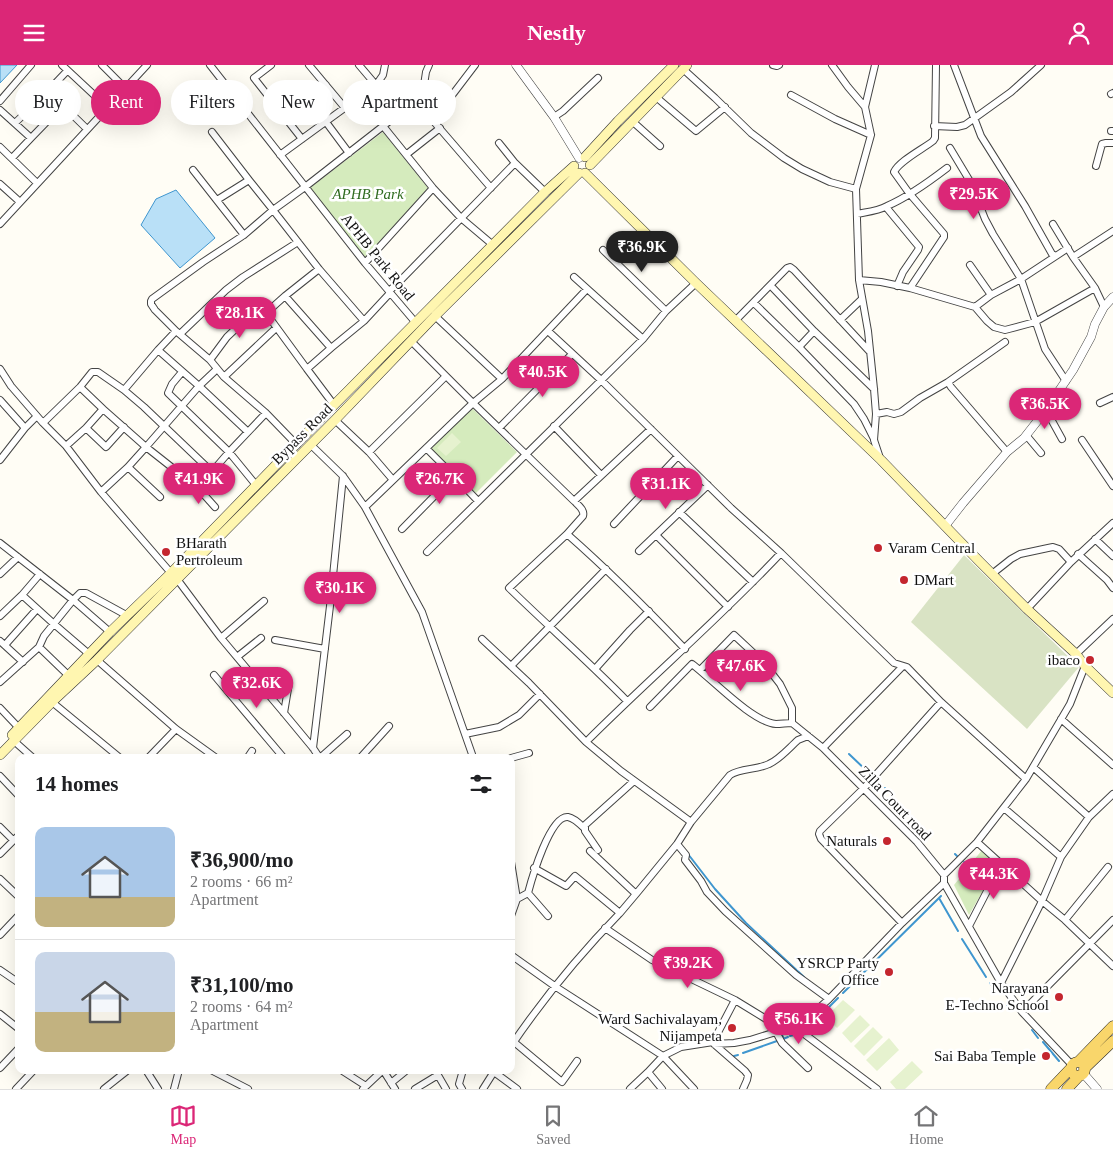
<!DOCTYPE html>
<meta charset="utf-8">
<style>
:root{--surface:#fff;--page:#f2f2f2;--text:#202124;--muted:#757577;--line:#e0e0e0;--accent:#db2777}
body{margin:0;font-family:"Times New Roman",serif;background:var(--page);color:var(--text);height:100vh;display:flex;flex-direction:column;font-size:19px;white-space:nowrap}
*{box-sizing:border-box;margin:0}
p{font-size:16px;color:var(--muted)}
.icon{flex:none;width:28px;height:28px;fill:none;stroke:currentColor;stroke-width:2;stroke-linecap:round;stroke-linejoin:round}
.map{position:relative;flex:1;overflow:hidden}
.side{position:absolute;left:15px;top:689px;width:500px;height:320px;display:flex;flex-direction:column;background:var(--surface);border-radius:10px;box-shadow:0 5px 20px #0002}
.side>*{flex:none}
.top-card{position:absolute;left:15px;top:15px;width:500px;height:45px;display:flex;gap:10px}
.price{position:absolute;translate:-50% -42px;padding:0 11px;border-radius:18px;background:var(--accent);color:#fff;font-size:16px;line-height:32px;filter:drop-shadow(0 1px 2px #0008)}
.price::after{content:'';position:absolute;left:50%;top:30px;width:15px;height:11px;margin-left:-8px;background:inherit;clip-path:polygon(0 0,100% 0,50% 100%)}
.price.active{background:#222;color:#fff}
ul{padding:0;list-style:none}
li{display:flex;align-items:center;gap:15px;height:125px;padding:0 20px}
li+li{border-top:1px solid var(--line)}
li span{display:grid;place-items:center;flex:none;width:140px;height:100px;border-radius:10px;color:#555}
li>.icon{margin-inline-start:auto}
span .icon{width:60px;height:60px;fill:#fffc;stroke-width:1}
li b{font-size:21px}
h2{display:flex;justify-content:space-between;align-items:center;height:60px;padding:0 20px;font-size:21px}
.pill{padding:0 18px;border-radius:22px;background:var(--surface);box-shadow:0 5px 20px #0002;font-size:18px;line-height:45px}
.pill.active{background:var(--accent);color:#fff}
header{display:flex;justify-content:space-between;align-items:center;height:65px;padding:0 20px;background:var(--accent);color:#fff;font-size:22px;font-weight:700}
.menu{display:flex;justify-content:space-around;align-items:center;height:70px;border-top:1px solid var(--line);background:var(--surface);font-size:14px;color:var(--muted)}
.menu a{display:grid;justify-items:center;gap:2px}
.menu .active{color:var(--accent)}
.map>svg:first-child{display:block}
.green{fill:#d5ebbd}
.cemetery{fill:#d9e3c4}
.pitch{fill:#e6f2cf}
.water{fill:#b9e0f7;stroke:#3f96cf}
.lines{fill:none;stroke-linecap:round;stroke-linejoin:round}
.stream{stroke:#3f96cf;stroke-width:2}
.minor-casing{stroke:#444;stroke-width:8}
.tertiary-casing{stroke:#444;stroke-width:9}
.secondary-casing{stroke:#333;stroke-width:10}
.primary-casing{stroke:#222;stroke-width:11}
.minor{stroke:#fff;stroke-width:6}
.tertiary{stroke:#fff;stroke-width:8}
.secondary{stroke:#fff6b0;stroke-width:9}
.primary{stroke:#f9d66b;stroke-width:10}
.poi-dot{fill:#c4262e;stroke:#fff;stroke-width:2}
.labels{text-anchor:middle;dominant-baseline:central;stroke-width:5;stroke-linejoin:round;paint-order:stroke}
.park-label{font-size:15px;font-style:italic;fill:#2f6b1f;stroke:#fff}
.street-label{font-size:15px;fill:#111;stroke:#fff}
.poi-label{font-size:15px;fill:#111;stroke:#fff;text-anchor:end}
</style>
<header><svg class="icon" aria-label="menu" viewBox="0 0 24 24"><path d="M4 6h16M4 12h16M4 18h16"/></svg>Nestly<svg class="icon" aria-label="person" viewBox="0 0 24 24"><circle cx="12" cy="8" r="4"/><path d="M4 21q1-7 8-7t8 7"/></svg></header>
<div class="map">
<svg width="1113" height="1024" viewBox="0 0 1113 1024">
<rect width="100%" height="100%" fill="#fffdf5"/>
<path class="green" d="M383,67L428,123L365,193L310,123Z
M472,343L517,387L476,428L431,384Z
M982,785L997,801L969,850L954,820Z"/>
<path class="cemetery" d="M964,490L1079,602L1027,664L911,557Z"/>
<path class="pitch" d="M452,368L461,377L446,391L437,383Z
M843,935L855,945L837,963L826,952Z
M860,950L870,960L851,978L842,968Z
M873,962L883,972L864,991L854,981Z
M889,973L899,985L877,1006L866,995Z
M912,996L923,1007L905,1024H896L890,1017Z"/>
<path class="water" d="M0,0H17L0,18Z
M176,125L215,173L180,203L141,160L156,134Z"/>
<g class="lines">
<path class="stream" d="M849,689L870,709
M885,723L887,726
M688,789L715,824L746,858L804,912
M955,789L957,791
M964,797L969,801
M939,833L958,866
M962,874L986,912
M990,918L996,926
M843,928L941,831
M1007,941L1008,942
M1032,965L1038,973
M805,966L838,933
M781,968L784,974
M790,971L794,970
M783,974L788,972
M1043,977L1059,996
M743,988L777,976
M734,991L738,990"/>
<defs>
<path id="minor" d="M62,0L107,42
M102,0L125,23
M210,0L365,198L416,258
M271,0L254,13L302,74
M309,0L345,43
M475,0L437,50L435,54V58L491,123
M773,0L777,1L779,0
M832,0L848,22L865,42
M875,0L865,42L871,70L856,124L859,215L868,266L874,324L876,349L874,375L880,393
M954,0L981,71L1025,141L1052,189L1056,191L1068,183
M683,4L715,33L751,68L784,93L802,104L830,117L856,124
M424,20L426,7L429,0
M48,26L67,6
M1111,29L1113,28
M791,30L835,54L871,70
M656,32L696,66L725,42
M0,36L31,0
M0,45L31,73L12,93
M283,50L326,20
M554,52L563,46L598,13
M632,56L660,81
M326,57L349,88
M15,58L48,26L87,64
M383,61L433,123L461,153L493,180
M934,61L957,62L965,60L1011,27L1041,0
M1111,66H1113
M212,67L249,115L217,135
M31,73L63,40
M499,78L515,98L545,127
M0,82L37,118
M950,83L971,118L985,154L993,169L1021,214L1045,284L1066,316
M407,89L440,63
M280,90L376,20L359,0
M1096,101L1102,79L1106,78H1113
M193,105L244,170L273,145L319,204
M249,115L273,145L305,122L396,51L376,20L383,10L385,0
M0,119L20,137
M886,142L919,182L918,185L903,207L897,221
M857,149C867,147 878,146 887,141C906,133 930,116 947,103
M0,159L147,0
M1053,159L1073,192L1095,223L1104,242
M244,170L203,197L152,234L151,236V239L155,245L176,266L210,295L224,312L266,348L297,380
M603,185L666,246
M1073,192L1113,166
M365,198L433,123
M970,200L991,230
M574,212L643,274
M859,215L881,217L910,223L975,242L987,256L994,262L1005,265L1035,257L1095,223
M771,221L814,266L874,324
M910,223L944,172V169L909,128L894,107C899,96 923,84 933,76L935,73L936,0
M389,226L397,219L515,98
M285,231L331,283
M754,238L799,282L854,339L864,354L874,374
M975,242L991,230L1021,214L1056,191
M736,255L787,203L790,202L794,205L870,287
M840,255L862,234
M364,256L319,204L285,231L266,248L307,304L331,283L364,256L390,228
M548,266L601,315L731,443L781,488L894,598L907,602L941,637L1026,714
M180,269L226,225L243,212L298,177
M411,276L473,338L574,436
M1005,277L948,317L951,322L1007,387
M799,282L814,266
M158,285L176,266
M210,295L227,272L248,252L266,248
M0,304L11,321L43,358L66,381L101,427L171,508
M307,304L334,340
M182,307L172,319L168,328L229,387L256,420
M224,312L276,263
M502,314L587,224
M80,322L103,344L146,382L199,321L248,367
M124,325L144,342L212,407
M0,335L25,363
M1100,338L1113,332
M1046,345L1062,374
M876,349L887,347L894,349L901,347L920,333L948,317
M335,355L369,387L446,311
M43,358L80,322L92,307H98L124,325L158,285L199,321L217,304
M554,361L601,410
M86,363L106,382L124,362
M499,363L572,289
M1026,370L1041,388
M1082,375L1113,421
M310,379L343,411L365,442L422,547L473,692
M66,381L86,363L103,344
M426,383L454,411
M369,387L393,415
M0,395L25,363L37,351
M198,423L215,442
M101,427L128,402
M160,432L128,402L146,382L198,423L229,387L266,348
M365,442L473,338L502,314L435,251
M679,447L753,517
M614,459L678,391
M402,464L454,411L478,436
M567,469L583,451C585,445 578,440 574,436L651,364
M656,470L728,542
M1095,474L1113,491
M0,478L73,535L110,567
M639,486L708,420
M427,487L643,274L666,246L696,218
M1078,489L1107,515L1113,523
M0,509L18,492
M992,509L1011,494L1020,489L1048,483L1053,482L1059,484L1071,497
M177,514L221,573L284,648L313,683L319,692
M22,530L54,559L89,589
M1027,544L1071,497L1113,458
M0,551L22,530L40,509
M221,573L264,536
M482,574L529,618L586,677L621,706L691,757
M275,575L325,584
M0,576L23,597
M5,580L37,544
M39,582L68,610
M1076,589L1113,554
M237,592L261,573
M97,595L176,664L215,692
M511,601L606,504
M595,604L630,565L649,546
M700,605L734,570L763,597L780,619L792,643V658L823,683L917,777L944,810V818L1001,918L1022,947L1072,1000
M214,610L283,692
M749,611L763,597
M0,617L39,582L44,571L73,535L80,528H86L128,551
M627,636C589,597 548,561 509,523L567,469C608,505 647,544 685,584
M52,637L119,692
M650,642L692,599C712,614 752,657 776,659C781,659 787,658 792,658
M0,643L19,663
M284,648L289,618
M1061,654L1113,700
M465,669L499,662L519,650L540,629
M14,676L32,692
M586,677C650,613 719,554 781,488
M313,683L330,541L343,411
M823,683L903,601
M149,692L176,664
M248,692L252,686
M321,692L347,669
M361,692L389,661
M511,693L529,688
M1033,702L1089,752
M0,711L19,731
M1004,743L1061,792
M0,762L13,775
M977,777L1042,836L1065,855L1113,901
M677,779L686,790L685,795L701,816L707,827L725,846L796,910L829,934
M598,785L585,766V760L634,716
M0,789L19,770
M511,797L517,834L511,851
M534,803L566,821L575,811L620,848L636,829L590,786
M944,810L977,777L1026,714L1070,639L1085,601
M0,814L19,832
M528,828C532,813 550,750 568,752C574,753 580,759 584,763
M636,829L677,779L691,757L730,710C741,703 757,705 769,699C780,694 789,683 798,675L808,671
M517,834L528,828L548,851
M1065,855L1108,802
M902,858L821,774L819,769L820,766L864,723L941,637
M969,861L1001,799
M605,863L652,895L735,935L766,954L784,964
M0,870L19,850
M511,890L556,922L663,991L681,982L713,977L714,979L734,978L750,975L776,967L809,952L829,934L902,858L944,818
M0,905L19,918
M1001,918L1042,836L1061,792L1089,752L1113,729
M1022,947L1113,855
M0,949L19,964
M797,958L803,968L877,1024
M776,967L782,978L808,1003
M514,977L562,1017L577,996
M713,977L735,935
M714,979L745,1006L748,1010L747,1015L743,1024
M511,981C543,934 580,889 620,848
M0,1003L19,983
M146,1005L158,1024
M211,1005L248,1024
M341,1005L366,1021L363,1024
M383,1005L395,1024
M435,1005L446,1024
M494,1007L517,1024
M648,1007L662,1024
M391,1018L407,1005
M366,1021L383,1005
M16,1024L34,1005
M104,1024L128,1005
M174,1024L179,1005
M415,1024L438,1010
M462,1024L459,1019L463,1005
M483,1024L495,1005
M630,1024L648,1007L663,991L694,1024"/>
<path id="tertiary" d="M516,0L554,52L579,93
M945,461L963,438L1007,387L1024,373L1046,345L1073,305L1091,272L1095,259L1104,242L1113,232
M1083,1008L1097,1024"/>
<path id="secondary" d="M585,92L618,56L674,0
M590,100L687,0
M585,108L696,218L881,395L979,496L1027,544L1076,589L1085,601L1113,628
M12,670L110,567L171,508L334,340L545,127L574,101
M0,690L52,637L97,595L335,355L435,251L579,108"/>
<path id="primary" d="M1078,997L1113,961
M1071 1004a7 7 0 1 1 14 0a7 7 0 1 1-14 0Z
M1084,1004L1113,976
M1051,1024L1071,1003
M1067,1024L1080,1010"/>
</defs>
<use href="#minor" class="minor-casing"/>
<use href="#tertiary" class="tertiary-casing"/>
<use href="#secondary" class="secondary-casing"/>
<use href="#primary" class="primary-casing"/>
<use href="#minor" class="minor"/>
<use href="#tertiary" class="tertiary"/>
<use href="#secondary" class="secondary"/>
<use href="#primary" class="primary"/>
</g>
<g class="poi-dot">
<circle cx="878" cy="483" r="5"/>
<circle cx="166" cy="487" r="5"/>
<circle cx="904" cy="515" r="5"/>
<circle cx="1090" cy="595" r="5"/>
<circle cx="887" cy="776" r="5"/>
<circle cx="889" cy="907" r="5"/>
<circle cx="1059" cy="932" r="5"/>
<circle cx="732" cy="963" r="5"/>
<circle cx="1046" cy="991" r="5"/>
</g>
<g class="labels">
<g class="park-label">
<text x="368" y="129">APHB Park</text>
</g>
<g class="street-label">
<text transform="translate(378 192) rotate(51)">APHB Park Road</text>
<text transform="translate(302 369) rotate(-45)">Bypass Road</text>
<text transform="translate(895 738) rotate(46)">Zilla Court road</text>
</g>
<g class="poi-label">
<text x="176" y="478" text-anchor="start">BHarath<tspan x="176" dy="17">Pertroleum</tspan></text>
<text x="888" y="483" text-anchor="start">Varam Central</text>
<text x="914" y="515" text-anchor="start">DMart</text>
<text x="1080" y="595">ibaco</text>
<text x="877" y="776">Naturals</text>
<text x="879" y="898">YSRCP Party<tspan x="879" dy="17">Office</tspan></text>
<text x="1049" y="923">Narayana<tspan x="1049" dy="17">E-Techno School</tspan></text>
<text x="722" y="954">Ward Sachivalayam,<tspan x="722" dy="17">Nijampeta</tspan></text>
<text x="1036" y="991">Sai Baba Temple</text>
</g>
</g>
</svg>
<b class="price" style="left:974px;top:155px">₹29.5K</b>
<b class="price active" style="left:642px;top:208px">₹36.9K</b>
<b class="price" style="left:240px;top:274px">₹28.1K</b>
<b class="price" style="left:543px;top:333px">₹40.5K</b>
<b class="price" style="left:1045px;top:365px">₹36.5K</b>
<b class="price" style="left:199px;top:440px">₹41.9K</b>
<b class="price" style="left:440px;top:440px">₹26.7K</b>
<b class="price" style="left:666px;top:445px">₹31.1K</b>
<b class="price" style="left:340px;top:549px">₹30.1K</b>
<b class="price" style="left:741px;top:627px">₹47.6K</b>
<b class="price" style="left:257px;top:644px">₹32.6K</b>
<b class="price" style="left:994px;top:835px">₹44.3K</b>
<b class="price" style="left:688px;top:924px">₹39.2K</b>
<b class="price" style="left:799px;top:980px">₹56.1K</b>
<div class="top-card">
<a class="pill">Buy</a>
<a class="pill active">Rent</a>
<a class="pill">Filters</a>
<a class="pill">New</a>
<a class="pill">Apartment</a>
</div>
<section class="side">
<h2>14 homes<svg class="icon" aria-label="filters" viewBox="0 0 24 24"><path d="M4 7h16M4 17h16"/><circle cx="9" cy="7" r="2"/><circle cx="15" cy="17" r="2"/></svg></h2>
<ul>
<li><span style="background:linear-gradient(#a9c7e8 70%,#c2b280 0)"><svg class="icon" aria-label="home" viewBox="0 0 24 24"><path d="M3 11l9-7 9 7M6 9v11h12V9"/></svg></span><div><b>₹36,900/mo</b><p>2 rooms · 66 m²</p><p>Apartment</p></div></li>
<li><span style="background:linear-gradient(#c9d6e8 60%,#c2b280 0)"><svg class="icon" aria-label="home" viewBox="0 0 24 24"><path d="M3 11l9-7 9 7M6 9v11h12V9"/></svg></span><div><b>₹31,100/mo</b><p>2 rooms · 64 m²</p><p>Apartment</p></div></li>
</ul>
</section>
</div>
<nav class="menu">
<a class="active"><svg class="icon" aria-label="map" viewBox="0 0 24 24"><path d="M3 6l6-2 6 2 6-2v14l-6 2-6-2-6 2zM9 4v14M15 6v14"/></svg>Map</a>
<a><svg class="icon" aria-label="saved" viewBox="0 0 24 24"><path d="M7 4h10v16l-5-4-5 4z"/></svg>Saved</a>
<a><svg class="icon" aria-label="home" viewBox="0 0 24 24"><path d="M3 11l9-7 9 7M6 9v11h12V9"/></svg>Home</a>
</nav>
